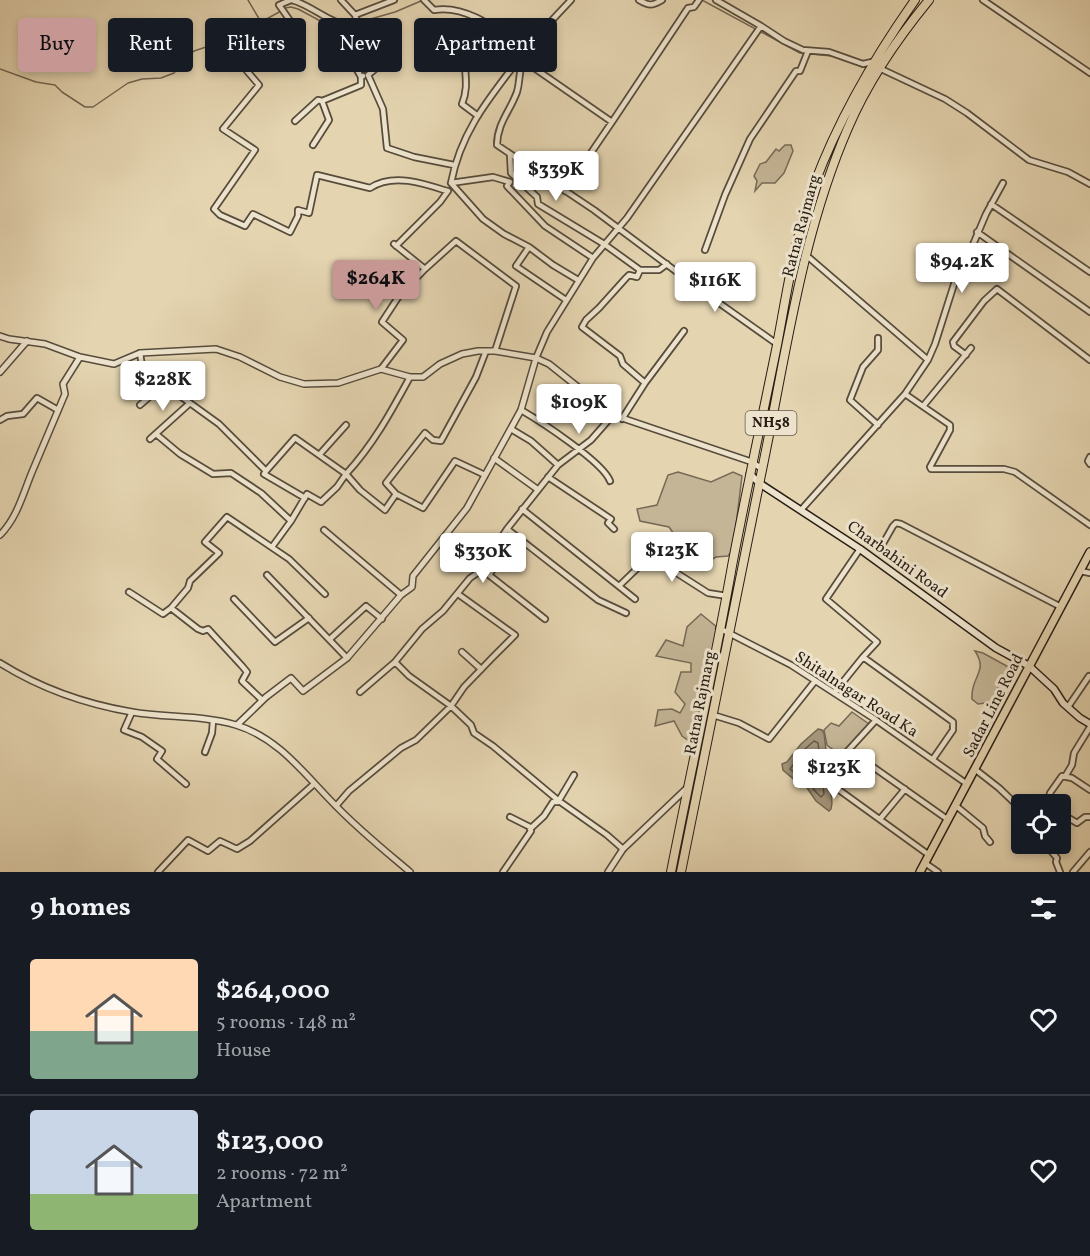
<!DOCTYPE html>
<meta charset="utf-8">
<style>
:root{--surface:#171b24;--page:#20242c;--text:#f1f3f6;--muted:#9ea1a6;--line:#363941;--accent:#c59692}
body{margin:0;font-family:Vollkorn,serif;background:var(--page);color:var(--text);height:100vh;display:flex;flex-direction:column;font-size:22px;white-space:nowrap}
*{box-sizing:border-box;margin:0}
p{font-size:20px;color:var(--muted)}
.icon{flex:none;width:33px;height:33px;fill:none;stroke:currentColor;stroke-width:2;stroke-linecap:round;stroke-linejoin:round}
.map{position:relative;height:872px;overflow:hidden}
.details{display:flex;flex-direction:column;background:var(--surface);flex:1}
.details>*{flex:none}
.top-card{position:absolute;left:18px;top:18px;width:600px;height:54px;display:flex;gap:12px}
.fabs{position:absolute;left:1011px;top:794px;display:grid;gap:12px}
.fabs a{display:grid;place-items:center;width:60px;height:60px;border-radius:6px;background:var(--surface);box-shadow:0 3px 9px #0003;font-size:30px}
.price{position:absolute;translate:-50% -51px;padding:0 14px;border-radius:6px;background:#fff;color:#222;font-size:20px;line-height:39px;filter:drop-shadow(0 2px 3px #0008)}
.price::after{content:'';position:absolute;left:50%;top:36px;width:18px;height:14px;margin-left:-9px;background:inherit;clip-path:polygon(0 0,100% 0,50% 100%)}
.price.selected{background:var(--accent);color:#111}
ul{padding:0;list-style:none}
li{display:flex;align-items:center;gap:18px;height:150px;padding:0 30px}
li+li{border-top:2px solid var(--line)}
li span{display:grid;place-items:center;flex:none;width:168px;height:120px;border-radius:6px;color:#555}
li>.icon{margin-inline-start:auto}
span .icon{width:72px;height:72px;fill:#fffc;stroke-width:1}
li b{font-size:26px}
h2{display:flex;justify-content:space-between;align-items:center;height:72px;padding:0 30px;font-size:26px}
.pill{padding:0 21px;border-radius:6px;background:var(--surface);box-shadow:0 3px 9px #0003;font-size:21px;line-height:54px}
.pill.selected{background:var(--accent);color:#111}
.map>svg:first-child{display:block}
.green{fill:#c4b596;stroke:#766a56;stroke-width:1.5}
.water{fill:#a4967b;stroke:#726652;stroke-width:1.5}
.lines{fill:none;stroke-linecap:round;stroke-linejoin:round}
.shore{stroke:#665a48;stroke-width:1.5}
.stream{stroke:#726652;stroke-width:1.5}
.minor-casing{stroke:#574c3c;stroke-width:8}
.tertiary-casing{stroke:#574c3c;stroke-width:8}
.secondary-casing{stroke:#281e15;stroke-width:9}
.primary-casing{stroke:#281e15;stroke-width:10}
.trunk-casing{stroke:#281e15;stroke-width:10}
.minor{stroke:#ede3cc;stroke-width:4.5}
.tertiary{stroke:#ede3cc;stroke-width:5}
.secondary{stroke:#ede3cc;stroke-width:6}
.primary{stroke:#e4d4b0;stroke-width:7}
.trunk{stroke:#e4d4b0;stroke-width:8}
.labels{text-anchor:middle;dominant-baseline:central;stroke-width:6;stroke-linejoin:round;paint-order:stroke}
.shield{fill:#ede3cc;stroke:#63594c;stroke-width:1.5}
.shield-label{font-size:15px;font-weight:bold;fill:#281e15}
.street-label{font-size:16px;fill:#281e15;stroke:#ede3cc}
</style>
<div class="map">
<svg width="1090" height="872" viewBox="0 0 1090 872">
<rect width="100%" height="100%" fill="#e4d4b0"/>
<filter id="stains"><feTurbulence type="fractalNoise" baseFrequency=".00333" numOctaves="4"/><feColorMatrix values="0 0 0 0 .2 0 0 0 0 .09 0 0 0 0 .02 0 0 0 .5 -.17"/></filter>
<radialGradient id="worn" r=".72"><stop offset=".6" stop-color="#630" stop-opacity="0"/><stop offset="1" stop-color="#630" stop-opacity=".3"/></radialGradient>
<path class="green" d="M785,145H791L793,151L784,173L775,183H762L755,191L757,181L754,176L760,164L766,162L776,149L779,151Z
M678,472L711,482L733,472L742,476L733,550L728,556L716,557L711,560L682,546L669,527L640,521L637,509L657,505L668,475Z
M701,614L718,628L692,743L682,736L674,721L655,726L658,710L672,709L680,713L685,704L675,692L681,672H691V663L656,656L666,640L683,646L687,627Z
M975,651L983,653L1014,670L1000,682L993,702L978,704L972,699C970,677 989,672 975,651Z
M852,712L869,724L840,755L827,745L824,730L831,723L839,726Z"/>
<path class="water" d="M818,729L822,730L824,733L832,803L831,809L829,811L816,801L803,782H797L783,770L782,764L787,762L801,744Z"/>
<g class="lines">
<path class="shore" d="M814,741L818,743L824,794L821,797L815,791L807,778L798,776L790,769L805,749Z"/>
<path class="stream" d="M248,0L261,22
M702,0L800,53L832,56
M285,8L291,7L298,9L341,32L367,20L395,12L421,1
M837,57L866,68
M0,69L36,82L55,85L62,92L85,107H93L128,83L142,79L161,78L174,73L188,56L194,51L206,47L219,59L226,60L232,53L239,34L281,11"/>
<defs>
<path id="minor" d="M291,0L279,5L291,22L280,38L247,71L259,85L223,129L255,150L214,209L220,215L245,226L253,214L290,232L298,216V210L309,213L317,175L370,188C393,173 423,183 447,191
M292,0C313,6 327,22 349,26L357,21L355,15
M341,0L355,15L394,0
M424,0L434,10C467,4 499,31 525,49
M639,0C649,6 652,6 662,0
M716,0L761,26L784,41L803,50L829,52L863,64L872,62L879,68L945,99L967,113L1029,160L1068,172L1090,184
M983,0L1090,73
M467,50C461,67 471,82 462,104L478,116
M523,54C524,62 521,66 520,73C519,80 519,85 517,92C510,111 497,124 497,145L594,210L705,293L777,344
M351,59L361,77L363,76
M524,61L612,122L688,8L694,7L699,0
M379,66L368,75L383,109L387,148L414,157L454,165
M295,121L318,100L322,101
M313,145L329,120L322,101L361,85V77
M510,155L511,173L537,197L538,204L604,244L640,270H659L667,264
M451,183C461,130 491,96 523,54L525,49L571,0
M565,191L612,122
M991,204L1090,272
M977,232L1090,312
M394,244L425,269L456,241L516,286L495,351
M396,246L440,202L448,191
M529,247L516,266L566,300
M705,250L725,195L750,139L796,71H800L808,51
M806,255L928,360
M640,270L637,277L629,275L626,278L599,308L586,320L582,327L620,356L623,364L645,383
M578,280L553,265L529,247L504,234L483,219L451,183L493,177L510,182L507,186L545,226L593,258
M140,353L142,366L147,372L219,424L266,471L295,438L346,474L337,487L321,502L307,494L291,521L261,493L231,473L213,474L180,454L156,434
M966,355L954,346L953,342L984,301L997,289L1090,360
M536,358L547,332L593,258L627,218L761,26
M381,369L403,340L382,322L399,296L425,269
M410,377C391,412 373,445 346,474L360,490L385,510L396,494L386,483L425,433L433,440L441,441L476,377L486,351
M905,394L928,360L935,344L956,278L969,254L986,214L1003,183
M140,405L163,385
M924,405L971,348
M521,410C540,421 603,462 610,481
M613,415L591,440L558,465L507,529L598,600L626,613
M622,419L645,383L684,331
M0,420L7,416L23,414L37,398L58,410
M878,425L850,400L863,367L878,350V338
M511,429L531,441L558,465
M150,439L190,403
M320,454L346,425
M1090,457L1088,461L1090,464
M266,471L264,474L305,498
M548,477L611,519L608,523L614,529
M396,494L423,508L455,461L485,475
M522,509L635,599
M801,510L905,394L950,425V430L930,467L931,469H1004L1015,472L1090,525
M507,529L501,538L507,549L489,575L545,619
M324,530L401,595
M272,547L291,521
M881,547L893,526L896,523L901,524L1061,607
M860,549L826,599L877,642L863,657
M1080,571L1090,573
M476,574L470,578L443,611L422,629L395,662L409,676L451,706L471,725L474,733L493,746L559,801L607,835L623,849
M267,575L347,658
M619,586L650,556L708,593L727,596
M129,592L163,614L171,608L198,629L203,631L208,629L242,666L247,672L242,681L262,700
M234,599L275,642L309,618
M171,608L188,588L190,581L219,553L205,542L227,517L289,559L325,594
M719,628L791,665L876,720L967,784
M330,639L366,606L382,619
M360,692L395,662
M834,693L863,657L953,722V730L933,759
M1068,707L1089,676
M132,712L124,730L142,737L162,751L157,759L186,784
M713,715L739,723L769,739L815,681
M876,720L834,766L835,787L929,855
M849,750L947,819
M205,752L212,733L213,721
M976,770L999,788L1022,810
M1066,775L1072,765L1074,753L1090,727
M1047,804L1050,793L1062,776L1072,778L1090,790
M955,805L983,828L985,836L990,842
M336,806L349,791L401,748L416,740L451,706L464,687L492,658L515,635L458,594
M1060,816L1067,817L1077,823L1085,817H1090
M880,819L905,789
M530,829L544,816L553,802H558L574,775
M1044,843L1057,858L1056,862L1060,872
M925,863L938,872
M158,872L188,840L208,851L220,841L237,849L250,841L314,784
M503,872L531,831L530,827L510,817
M1073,872L1090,852"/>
<path id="tertiary" d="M0,336L9,339L45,344L80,357L114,364L140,353L216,349L240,357L280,377L304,384L338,383L381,369L410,377H423L440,364L462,354L478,351H495L536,358L549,364L613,415L752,462L762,469
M0,372L27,341
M494,458L537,489
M0,535C17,518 23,494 32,472C43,446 54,420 65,394L63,384L80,357
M462,652L481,669
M0,663C40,688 85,704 132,712C166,718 203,715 236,725C279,738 305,775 335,805C358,829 384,850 410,872
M237,725L266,697L291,678L303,691L347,658L401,595L412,587L413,576L467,508L521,410L536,358
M608,872L623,849L687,788"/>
<path id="secondary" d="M750,474L759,483L860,549L996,648L1029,666L1054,689L1063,703L1080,718L1090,724"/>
<path id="primary" d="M920,872L1090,552"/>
<path id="trunk" d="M671,872C691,770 714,668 732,566C746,492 762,419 777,345C787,292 795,236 814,185C839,118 874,58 915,0
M681,872C707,738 734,604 762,470C786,355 801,236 848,128C868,81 897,39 929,0"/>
</defs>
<use href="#minor" class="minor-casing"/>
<use href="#tertiary" class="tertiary-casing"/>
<use href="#secondary" class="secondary-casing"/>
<use href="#primary" class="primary-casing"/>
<use href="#trunk" class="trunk-casing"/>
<use href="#minor" class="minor"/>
<use href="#tertiary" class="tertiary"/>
<use href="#secondary" class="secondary"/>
<use href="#primary" class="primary"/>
<use href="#trunk" class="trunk"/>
</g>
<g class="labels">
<rect class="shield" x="745.5" y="411" width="51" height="24" rx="4.5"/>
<g class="shield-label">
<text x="771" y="423">NH58</text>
</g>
<g class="street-label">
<text transform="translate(802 226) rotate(-75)">Ratna Rajmarg</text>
<text transform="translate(897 560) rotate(36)">Charbahini Road</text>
<text transform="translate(856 695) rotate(33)">Shitalnagar Road Ka</text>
<text transform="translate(701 703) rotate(-79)">Ratna Rajmarg</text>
<text transform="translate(994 706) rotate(-63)">Sadar Line Road</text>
</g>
</g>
<rect width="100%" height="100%" filter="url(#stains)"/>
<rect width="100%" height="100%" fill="url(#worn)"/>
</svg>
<div class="fabs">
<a><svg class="icon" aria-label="locate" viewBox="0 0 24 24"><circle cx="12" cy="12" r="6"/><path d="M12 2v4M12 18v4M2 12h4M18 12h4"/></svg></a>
</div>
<b class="price" style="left:556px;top:202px">$339K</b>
<b class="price" style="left:962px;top:294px">$94.2K</b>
<b class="price selected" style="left:376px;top:311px">$264K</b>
<b class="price" style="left:715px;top:313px">$116K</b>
<b class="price" style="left:163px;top:412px">$228K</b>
<b class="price" style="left:579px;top:435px">$109K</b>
<b class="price" style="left:672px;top:583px">$123K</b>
<b class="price" style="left:483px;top:584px">$330K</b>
<b class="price" style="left:834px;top:800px">$123K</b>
<div class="top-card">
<a class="pill selected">Buy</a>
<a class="pill">Rent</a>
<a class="pill">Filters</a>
<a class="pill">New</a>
<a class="pill">Apartment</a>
</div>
</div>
<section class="details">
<h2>9 homes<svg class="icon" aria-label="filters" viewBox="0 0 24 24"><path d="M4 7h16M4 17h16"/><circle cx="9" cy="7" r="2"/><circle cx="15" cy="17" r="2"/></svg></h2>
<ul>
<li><span style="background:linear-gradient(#ffd9b3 60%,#7fa58c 0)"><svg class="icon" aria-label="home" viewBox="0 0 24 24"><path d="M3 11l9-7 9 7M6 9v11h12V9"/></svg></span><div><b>$264,000</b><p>5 rooms · 148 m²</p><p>House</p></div><svg class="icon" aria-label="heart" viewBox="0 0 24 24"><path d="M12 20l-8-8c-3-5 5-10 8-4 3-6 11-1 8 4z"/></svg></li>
<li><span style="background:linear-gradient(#c9d6e8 70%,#8fb573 0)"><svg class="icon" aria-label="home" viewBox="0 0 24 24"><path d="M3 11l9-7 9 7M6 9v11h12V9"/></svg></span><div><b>$123,000</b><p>2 rooms · 72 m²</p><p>Apartment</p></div><svg class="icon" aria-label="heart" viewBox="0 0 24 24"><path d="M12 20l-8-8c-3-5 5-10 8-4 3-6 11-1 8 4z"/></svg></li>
</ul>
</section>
